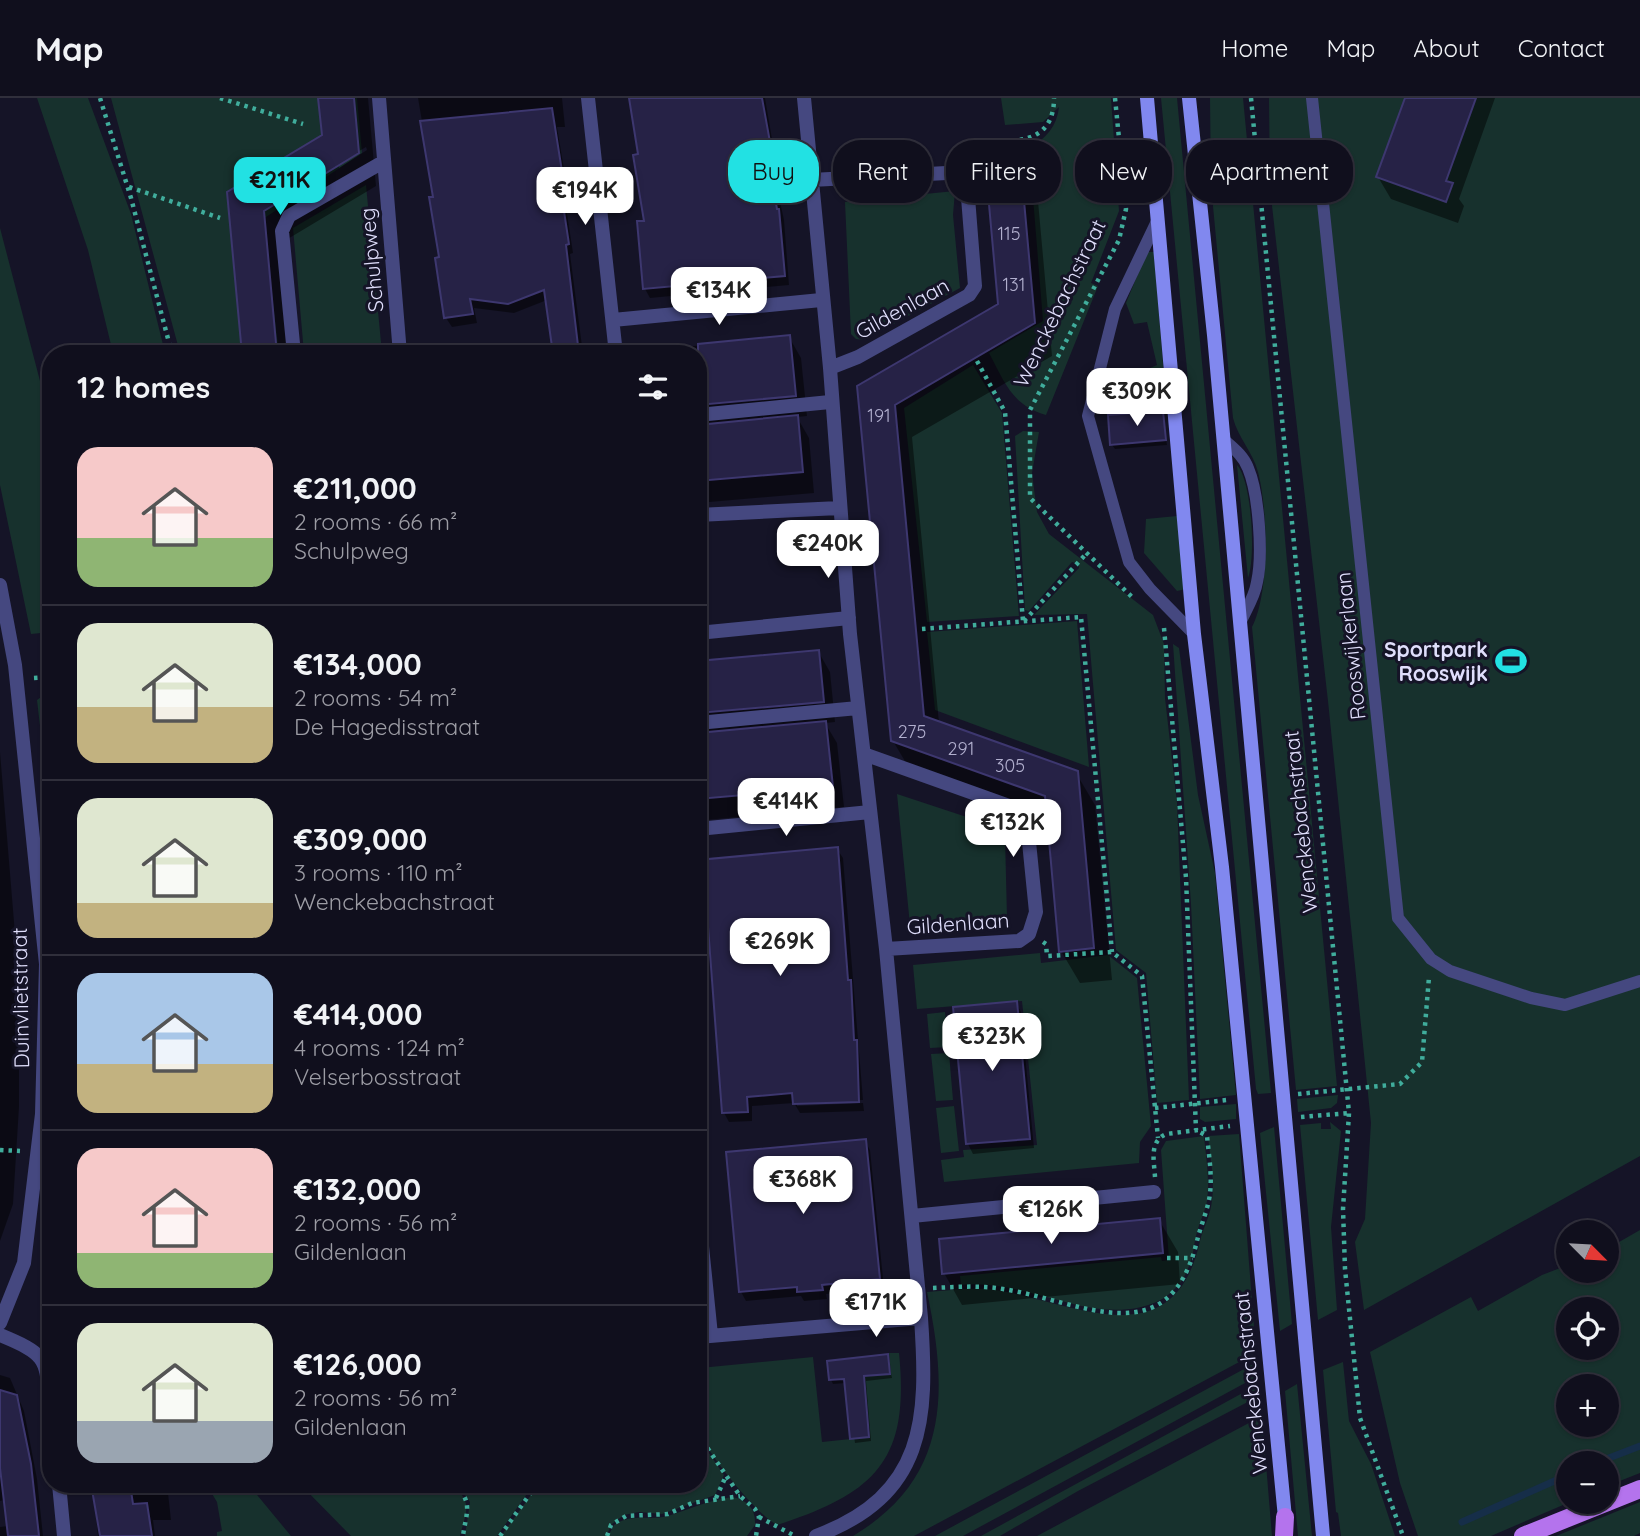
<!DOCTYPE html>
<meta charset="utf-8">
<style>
:root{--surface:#100f1d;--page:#1e1d2a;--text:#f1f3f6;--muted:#9c9ca4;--line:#302f3b;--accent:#22e1e3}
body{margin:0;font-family:Quicksand,sans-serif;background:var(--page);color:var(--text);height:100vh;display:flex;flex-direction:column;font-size:26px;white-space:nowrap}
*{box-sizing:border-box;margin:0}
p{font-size:23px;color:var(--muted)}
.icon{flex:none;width:38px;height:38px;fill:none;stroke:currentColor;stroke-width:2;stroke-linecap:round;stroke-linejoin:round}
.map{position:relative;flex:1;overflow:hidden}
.side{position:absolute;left:42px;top:247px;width:665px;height:1148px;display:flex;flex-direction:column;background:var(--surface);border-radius:28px;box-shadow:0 2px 5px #0004,0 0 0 2px var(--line)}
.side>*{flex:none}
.banner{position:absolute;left:728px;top:42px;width:665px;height:63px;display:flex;gap:14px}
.needle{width:46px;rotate:114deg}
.controls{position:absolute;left:1556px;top:1122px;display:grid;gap:14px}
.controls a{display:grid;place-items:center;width:63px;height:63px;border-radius:50%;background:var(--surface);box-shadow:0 2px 5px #0004,0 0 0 2px var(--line);font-size:35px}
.price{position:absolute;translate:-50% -60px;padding:0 16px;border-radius:14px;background:#fff;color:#222;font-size:23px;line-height:46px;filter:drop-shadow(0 2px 4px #0008)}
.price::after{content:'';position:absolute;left:50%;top:42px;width:21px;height:16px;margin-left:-10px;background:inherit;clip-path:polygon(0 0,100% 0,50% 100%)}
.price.current{background:var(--accent);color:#111}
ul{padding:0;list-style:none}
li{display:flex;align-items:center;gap:21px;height:175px;padding:0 35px}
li+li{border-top:2px solid var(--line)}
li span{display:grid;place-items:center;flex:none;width:196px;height:140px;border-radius:21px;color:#555}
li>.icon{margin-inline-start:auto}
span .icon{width:84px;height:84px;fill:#fffc;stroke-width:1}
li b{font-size:30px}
h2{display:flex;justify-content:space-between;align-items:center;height:84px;padding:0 35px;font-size:30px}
.pill{padding:0 24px;border-radius:28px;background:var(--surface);box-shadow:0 2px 5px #0004,0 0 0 2px var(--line);font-size:24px;line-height:63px}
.pill.current{background:var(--accent);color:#111}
header{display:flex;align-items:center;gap:42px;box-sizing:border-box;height:98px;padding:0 35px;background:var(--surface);border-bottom:2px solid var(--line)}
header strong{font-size:33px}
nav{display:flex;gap:38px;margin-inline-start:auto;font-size:24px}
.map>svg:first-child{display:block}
.green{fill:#17312d;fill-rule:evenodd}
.shadow{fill:#0007;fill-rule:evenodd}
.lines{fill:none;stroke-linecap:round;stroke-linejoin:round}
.stream{stroke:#162e49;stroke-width:7}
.building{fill:#262246;stroke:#3d376f;stroke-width:2}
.path{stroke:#40ad9c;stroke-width:4.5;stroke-dasharray:3.5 5;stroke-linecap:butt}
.lane{stroke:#454880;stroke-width:12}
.street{stroke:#454880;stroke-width:14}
.secondary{stroke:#8188ef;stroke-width:14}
.primary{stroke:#b473ed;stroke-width:18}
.labels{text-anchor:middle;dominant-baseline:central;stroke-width:6;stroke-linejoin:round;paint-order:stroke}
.number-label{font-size:18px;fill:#b1afce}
.street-label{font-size:21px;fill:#dfdefb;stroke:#151427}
.poi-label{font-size:21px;font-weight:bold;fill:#dfdefb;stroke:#151427;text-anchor:end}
</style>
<header>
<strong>Map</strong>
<nav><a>Home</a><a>Map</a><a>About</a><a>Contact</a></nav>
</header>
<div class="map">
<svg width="1640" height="1438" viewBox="0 0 1640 1438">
<rect width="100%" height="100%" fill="#151427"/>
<path class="green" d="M37,0H88L131,116L165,255H113L88,152Z
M111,0H357L362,55L263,121L279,255H180Z
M1001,0H1111L1119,113L1091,185L1098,188L1046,317C1012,307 1005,285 989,255L1043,223L1029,50C1046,41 1057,28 1059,9L1043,24L1005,27Z
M1161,0H1177L1271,995L1258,996L1256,991Z
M1210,0H1243L1337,988L1296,992L1252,529C1270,494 1268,412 1258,374C1253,354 1238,340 1233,320L1211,87Z
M1269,0H1640V1058L1364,1212L1355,1144L1365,1121L1371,1025L1328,603L1270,90Z
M366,87L382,255H304L293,130Z
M955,93L953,117L960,190L864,242L856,241L851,236L845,104Z
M0,130L51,325V534L31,536L0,387Z
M1147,154H1154L1166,304L1143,273L1157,267L1147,224L1134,226L1126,205Z
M973,267L1002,315L1019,518L927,524L904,310Z
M1023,333L1039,334L1032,375L1037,414L1049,436L1153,517L1164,546L1165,600L1177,705L1189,1002L1157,1005L1146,875L1116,852L1087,516L1034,517L1079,470L1078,466L1072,464L1029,513L1025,512L1015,338Z
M1237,367C1252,383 1256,460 1248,480Z
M1177,418L1186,491L1177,493L1144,455L1146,421Z
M1077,523L1089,669L935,612L927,534Z
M1173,546L1179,550L1198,697L1215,775L1236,997L1200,1001L1191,806Z
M51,592V723L37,602Z
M897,696L1000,730L1005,738L1007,820L910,827Z
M1040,855L1041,865L1108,857L1137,880L1151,1028L1140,1044L1139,1065L944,1084L941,1062L964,1059L963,1052L1037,1047L1022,903L917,911L913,867Z
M945,914L949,949L930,950L927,916Z
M949,955L953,1002L936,1003L931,956Z
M1338,997L1337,1005L1331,1010L1298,1014L1297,1001Z
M1236,1006V1021L1205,1024L1200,1021V1009Z
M954,1008L959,1053L941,1055L936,1010Z
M1330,1024L1341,1033L1331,1129L1337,1212L1318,1222L1300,1027L1321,1025V1031H1331Z
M1274,1029L1292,1226L1280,1233L1260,1035Z
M1239,1036L1256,1255L914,1438H853C950,1380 948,1293 927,1194C954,1192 981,1188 1007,1194C1085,1210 1175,1256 1200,1143C1203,1130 1211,1116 1212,1102C1215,1081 1210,1059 1208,1038Z
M1204,1038C1206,1059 1210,1082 1207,1103C1205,1114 1200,1123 1197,1134C1194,1144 1194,1155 1190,1165C1174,1215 1120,1217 1077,1207C1038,1198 1001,1183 961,1187L960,1178L1161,1159L1162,1163L1169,1162L1161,1052L1166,1043Z
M1640,1132V1375L1607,1388L1606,1365H1568L1570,1404L1491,1438H1418L1400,1385L1370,1254L1471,1199L1478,1213L1542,1177L1568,1167V1172H1606L1607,1151ZM1568,1211H1606V1250H1568ZM1606,1288V1326H1568V1288Z
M889,1255H899C910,1363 875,1395 777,1427C757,1417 709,1357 700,1336C694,1323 698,1285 700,1270L813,1259L822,1344L870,1339L864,1279L891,1276Z
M1257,1264L1258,1278L963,1438H935Z
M1343,1264L1349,1323L1371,1366L1395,1438H1341L1338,1415L1336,1414L1323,1272Z
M1259,1286L1261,1297L1078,1393L1000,1438H981Z
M1297,1286L1312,1438H1298L1285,1293Z
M1262,1318L1272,1438H1037Z
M698,1339L724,1377L715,1397L662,1416L639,1414L624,1417L612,1426L606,1438H501L539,1386H698Z
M206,1386H248L291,1438H217V1434L222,1433L217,1404Z
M300,1386H451C474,1405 466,1413 460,1438H351Z
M457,1386H534L497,1438H465L470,1404Z
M732,1399C748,1402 756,1411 755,1427L747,1438H608L614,1427C632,1415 648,1423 668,1418C690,1411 709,1402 732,1399Z
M1640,1404V1435L1634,1438H1556Z"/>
<path class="shadow" d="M320,0H368L376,88L281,145L291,256H244L229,95L324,38ZM366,49L367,52L339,70V65Z
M418,0H562L565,29H557L568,95L564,96L573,155L570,156L583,256H553L547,202L514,215L474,210L477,225L452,229L446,220L437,161L441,160L435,100Z
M631,0H765L774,53H769L784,122L789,187L650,200L645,191L646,124Z
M1407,0H1495L1459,101L1464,108L1458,125L1391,101L1378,79Z
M1018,49L1036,81L1052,258L912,339L939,625L1076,675L1095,707L1112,882L1080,885L1061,853L1049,724L912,675L893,643L859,289L1000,207Z
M789,239L801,260L807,318L797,319L809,340L814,395L698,405V256H652V252Z
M472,253L473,256H445V255Z
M1162,315L1167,347L1115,351L1112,347Z
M818,553L830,574L835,624L825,625L837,645L844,709L706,722L698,709V565Z
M0,654L19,884V1009L13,1106L0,1143Z
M837,751L843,760L863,1002L797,1004V1008L863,1005L864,1013L800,1015L794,1005L752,1008V1023L729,1024L724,1015L700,763Z
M1016,905L1021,914L1034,1050L973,1056L968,1046L955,910Z
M865,1043L870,1052L884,1190L826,1196L827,1201L804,1203L801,1198L746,1203L741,1194L728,1056Z
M1159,1122L1178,1154L1180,1186L962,1207L944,1175Z
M887,1258L892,1280L866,1283L871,1343L855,1345L846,1285L833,1286L831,1282Z
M0,1277L10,1280L24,1313L37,1381L43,1438H0V1429L8,1428L5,1402L0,1403Z
M93,1386H167L171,1422H153L155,1438H98Z"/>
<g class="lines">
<path class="stream" d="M1596,1365L1640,1348
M1462,1424L1568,1377"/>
</g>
<path class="building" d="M318,0H354L359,55L264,113L277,256H242L227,94L322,37Z
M629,0H762L770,44H765L777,111H779L785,178L643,191L637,123H644L633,57L638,56Z
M1405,0H1476L1446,83L1453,85L1446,104L1376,79Z
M552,10L564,86L560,87L569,146L566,147L579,256H553L544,192L508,206L470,201L473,216L444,220L435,160L439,159L429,99H433L420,23Z
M1019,47L1035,225L895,307L924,618L1078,673L1094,850L1059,854L1045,698L891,643L857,288L998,206L984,51Z
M790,237L796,298L698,307V246Z
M1163,313L1166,342L1110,347L1108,317Z
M798,317L803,374L698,383V327Z
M819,552L824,604L698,615V563Z
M826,623L833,689L698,701V669L701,668L698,635Z
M838,749L848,882H851L854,942H857L859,1004L793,1006L792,995L747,999L748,1014L722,1015L708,829H705L698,762Z
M1017,903L1030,1041L966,1046L953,909Z
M866,1041L880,1181L822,1187L823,1192L797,1194V1189L739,1194L726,1054Z
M1160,1120L1163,1155L942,1176L939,1141Z
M888,1256L890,1276L864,1278L869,1339L850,1341L844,1281L829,1282L827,1263Z
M0,1292L17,1297L31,1366L39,1438H8L0,1370Z
M91,1386H130L133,1406L147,1405L152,1438H100Z"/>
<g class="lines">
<path class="path" d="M100,0L131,100L172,256
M220,0L303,26
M1115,0L1126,111L1119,142L1030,312V400L1133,500
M1251,0L1349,1015L1343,1111L1345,1171L1360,1320L1403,1438
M970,58L974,45C1010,43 1054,49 1054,0
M129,89L220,120
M977,263L1005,314L1023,523
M1024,523L1087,455
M1164,530L1186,780L1196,1032
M922,531L1081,519L1112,854
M34,580L51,579
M1043,844L1046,846L1047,858L1112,854L1142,878L1158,1040
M1298,996L1400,986L1422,964L1429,879
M1155,1010L1227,1002
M1301,1019L1349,1015
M0,1052L20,1053
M1155,1079C1154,1062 1149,1044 1166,1036L1230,1028
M1167,1160H1193
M933,1190C957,1189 980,1187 1003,1191C1081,1203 1169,1259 1197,1143C1200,1130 1206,1116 1209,1102C1213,1081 1209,1059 1207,1038L1196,1032
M698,1259V1274
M698,1336L740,1398L755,1411L759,1419L756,1438
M454,1386C474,1404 466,1415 463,1438
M716,1400L726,1378
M759,1419L795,1438
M500,1438L537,1386
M607,1438L611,1427L626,1418L668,1416L692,1405L740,1398"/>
<path class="lane" d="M1312,0L1398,820L1431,861L1450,873L1531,900L1565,907L1640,883
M1158,121L1115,211L1088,318L1129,464L1150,491L1194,536
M1223,341C1233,350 1243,357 1248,370C1259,396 1263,457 1257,484C1255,498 1246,512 1240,525"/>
<path class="street" d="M379,0L400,256
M588,0L616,256
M811,82L966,74L975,188L969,197L858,259L830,270
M613,222L821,202
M294,256L282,133L289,118L383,64
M698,317L830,304
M698,417L839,410
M0,487L15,567L46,866L42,1016L24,1165L0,1225
M698,535L849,520
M698,625L858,610
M864,656L1026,714L1036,814L1029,836L1019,843L886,851
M698,731L870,714
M698,1109L711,1237
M912,1118L1154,1094
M0,1237C51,1258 45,1261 51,1313
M698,1239L921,1220L886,851L850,536L830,270L804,0
M59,1386L64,1438
M816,1438C926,1397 928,1321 921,1220"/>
<path class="secondary" d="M1147,0L1194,536L1222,769L1286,1430
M1189,0L1214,237L1323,1438"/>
<path class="primary" d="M1284,1438L1285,1419
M1523,1438L1640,1391"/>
</g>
<defs>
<symbol id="stadium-bare" viewBox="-9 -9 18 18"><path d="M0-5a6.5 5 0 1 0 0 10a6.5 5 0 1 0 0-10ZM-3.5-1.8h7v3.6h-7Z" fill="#22e1e3" stroke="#151427" stroke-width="2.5" paint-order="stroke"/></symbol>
</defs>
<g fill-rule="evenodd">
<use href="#stadium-bare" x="1489" y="541" width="44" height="44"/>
</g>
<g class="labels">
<g class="number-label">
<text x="1009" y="135">115</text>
<text x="1014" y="186">131</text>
<text x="879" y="317">191</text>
<text x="912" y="633">275</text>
<text x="961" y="650">291</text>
<text x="1010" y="667">305</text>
</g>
<g class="street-label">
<text transform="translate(371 162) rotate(-95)">Schulpweg</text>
<text transform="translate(1059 205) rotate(-64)">Wenckebachstraat</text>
<text transform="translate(902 210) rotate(-29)">Gildenlaan</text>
<text transform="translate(1350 548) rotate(-96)">Rooswijkerlaan</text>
<text transform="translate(1300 724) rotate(-96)">Wenckebachstraat</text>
<text transform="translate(958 825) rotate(-4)">Gildenlaan</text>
<text transform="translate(20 900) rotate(-91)">Duinvlietstraat</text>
<text transform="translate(1250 1285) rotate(-96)">Wenckebachstraat</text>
</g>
<g class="poi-label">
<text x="1488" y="551">Sportpark<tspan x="1488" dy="24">Rooswijk</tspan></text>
</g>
</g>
</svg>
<div class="controls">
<a><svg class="needle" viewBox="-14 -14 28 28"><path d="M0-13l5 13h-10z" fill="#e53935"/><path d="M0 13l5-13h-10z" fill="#9c9ca4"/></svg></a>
<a><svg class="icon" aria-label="locate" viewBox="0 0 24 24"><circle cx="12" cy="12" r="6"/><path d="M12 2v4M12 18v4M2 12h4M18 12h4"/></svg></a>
<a>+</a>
<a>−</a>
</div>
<b class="price current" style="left:280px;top:119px">€211K</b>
<b class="price" style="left:585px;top:129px">€194K</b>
<b class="price" style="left:719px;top:229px">€134K</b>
<b class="price" style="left:1137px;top:330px">€309K</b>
<b class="price" style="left:828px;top:482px">€240K</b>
<b class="price" style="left:786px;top:740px">€414K</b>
<b class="price" style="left:1013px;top:761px">€132K</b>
<b class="price" style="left:780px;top:880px">€269K</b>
<b class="price" style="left:992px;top:975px">€323K</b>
<b class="price" style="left:803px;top:1118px">€368K</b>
<b class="price" style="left:1051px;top:1148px">€126K</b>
<b class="price" style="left:876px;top:1241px">€171K</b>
<div class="banner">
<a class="pill current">Buy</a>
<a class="pill">Rent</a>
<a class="pill">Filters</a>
<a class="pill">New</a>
<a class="pill">Apartment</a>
</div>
<section class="side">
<h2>12 homes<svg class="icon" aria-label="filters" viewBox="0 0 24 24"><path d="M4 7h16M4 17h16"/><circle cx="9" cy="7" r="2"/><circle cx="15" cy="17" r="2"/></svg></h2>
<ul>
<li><span style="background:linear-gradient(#f6c9c9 65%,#8fb573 0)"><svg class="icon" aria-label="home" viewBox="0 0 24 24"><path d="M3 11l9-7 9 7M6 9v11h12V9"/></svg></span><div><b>€211,000</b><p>2 rooms · 66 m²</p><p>Schulpweg</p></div></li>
<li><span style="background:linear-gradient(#dfe7d0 60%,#c2b280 0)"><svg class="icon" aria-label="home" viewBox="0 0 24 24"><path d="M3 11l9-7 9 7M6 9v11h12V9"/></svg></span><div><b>€134,000</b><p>2 rooms · 54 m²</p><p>De Hagedisstraat</p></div></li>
<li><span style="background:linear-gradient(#dfe7d0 75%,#c2b280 0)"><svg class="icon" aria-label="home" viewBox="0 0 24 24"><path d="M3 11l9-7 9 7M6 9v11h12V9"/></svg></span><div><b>€309,000</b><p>3 rooms · 110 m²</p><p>Wenckebachstraat</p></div></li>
<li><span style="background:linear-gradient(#a9c7e8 65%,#c2b280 0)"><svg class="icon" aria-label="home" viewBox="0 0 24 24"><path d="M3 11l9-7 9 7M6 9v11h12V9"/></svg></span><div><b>€414,000</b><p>4 rooms · 124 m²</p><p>Velserbosstraat</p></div></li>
<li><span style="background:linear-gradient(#f6c9c9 75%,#8fb573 0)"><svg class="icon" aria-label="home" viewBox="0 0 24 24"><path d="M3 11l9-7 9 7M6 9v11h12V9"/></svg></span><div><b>€132,000</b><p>2 rooms · 56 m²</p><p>Gildenlaan</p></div></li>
<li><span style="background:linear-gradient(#dfe7d0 70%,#9aa5b1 0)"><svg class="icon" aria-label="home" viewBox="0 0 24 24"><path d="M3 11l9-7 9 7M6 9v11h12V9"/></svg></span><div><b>€126,000</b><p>2 rooms · 56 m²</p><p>Gildenlaan</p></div></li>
</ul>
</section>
</div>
